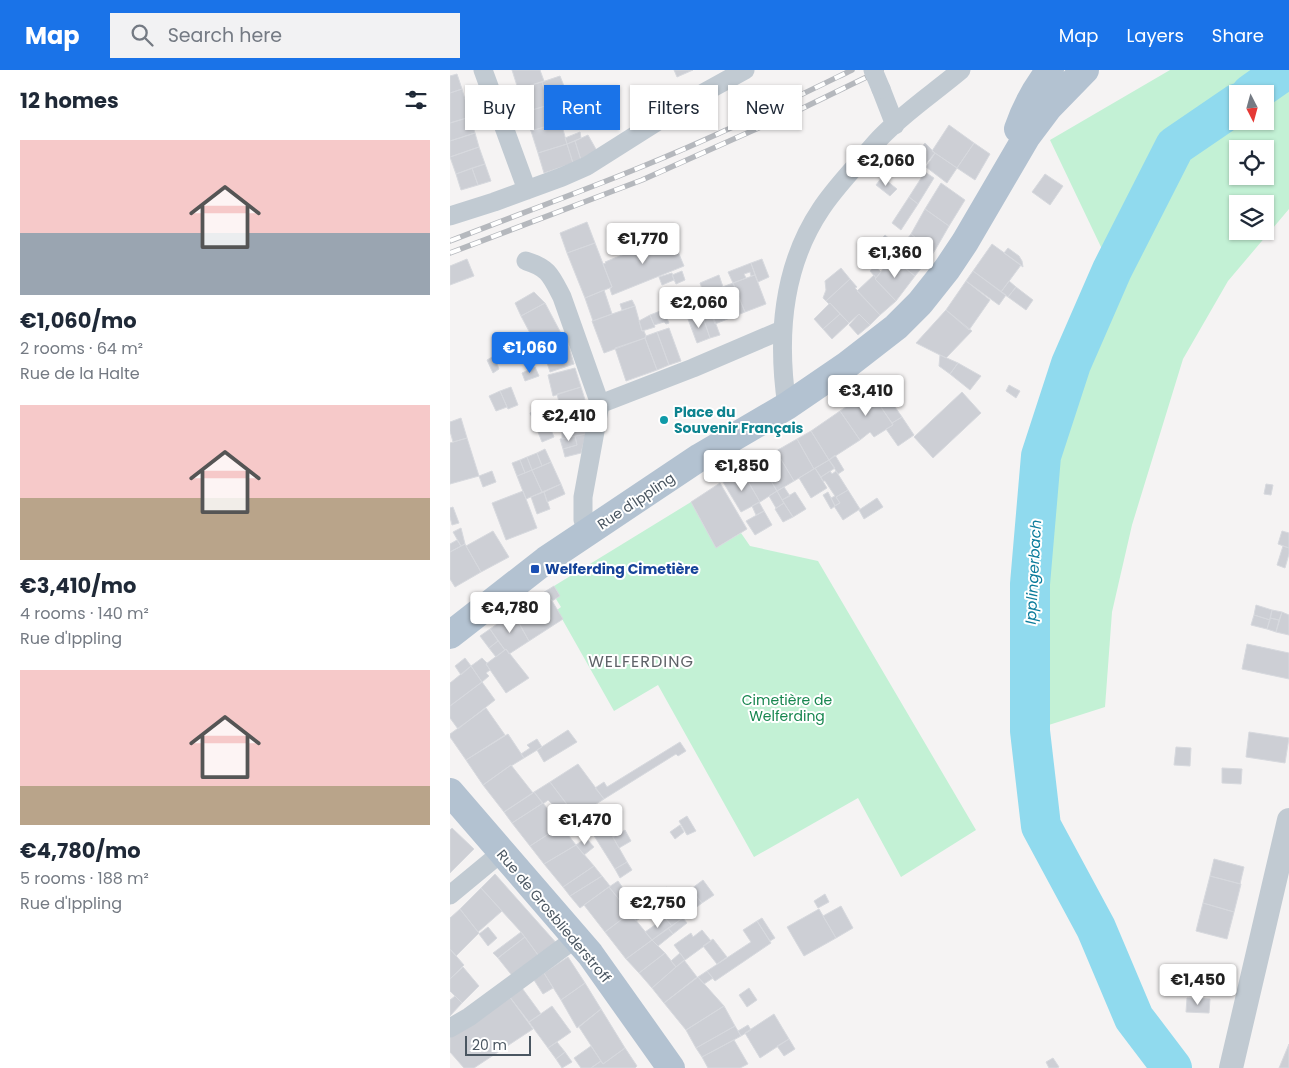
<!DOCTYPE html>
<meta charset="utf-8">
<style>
:root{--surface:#fff;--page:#f2f2f3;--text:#1f2937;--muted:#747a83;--accent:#1a73e8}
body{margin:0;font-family:Poppins,sans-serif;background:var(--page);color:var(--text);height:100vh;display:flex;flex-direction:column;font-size:19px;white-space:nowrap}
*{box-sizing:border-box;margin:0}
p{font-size:16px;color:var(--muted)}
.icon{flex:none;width:28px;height:28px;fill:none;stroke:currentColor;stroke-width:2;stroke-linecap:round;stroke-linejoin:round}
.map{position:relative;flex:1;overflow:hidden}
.details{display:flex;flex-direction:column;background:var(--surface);width:450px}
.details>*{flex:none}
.guide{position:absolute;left:15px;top:15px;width:475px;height:45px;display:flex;gap:10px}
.needle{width:32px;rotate:174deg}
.tools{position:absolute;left:779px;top:15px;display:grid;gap:10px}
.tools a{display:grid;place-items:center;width:45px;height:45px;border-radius:0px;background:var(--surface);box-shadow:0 1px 4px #0004;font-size:25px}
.scale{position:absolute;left:15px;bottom:12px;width:66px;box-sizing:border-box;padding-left:5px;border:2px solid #4a5661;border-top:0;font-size:14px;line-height:18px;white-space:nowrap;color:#4a5661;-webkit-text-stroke:4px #fff;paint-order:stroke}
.price{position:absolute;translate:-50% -42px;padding:0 11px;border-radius:5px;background:#fff;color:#222;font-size:16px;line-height:32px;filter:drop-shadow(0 1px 2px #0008)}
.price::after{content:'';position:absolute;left:50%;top:30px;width:15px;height:11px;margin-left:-8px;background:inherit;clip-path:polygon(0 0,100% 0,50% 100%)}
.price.on{background:var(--accent);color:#fff}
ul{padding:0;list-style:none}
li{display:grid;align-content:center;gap:10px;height:265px;padding:0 20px}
li span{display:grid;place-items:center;height:155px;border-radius:0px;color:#555}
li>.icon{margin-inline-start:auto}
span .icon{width:90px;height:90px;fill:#fffc;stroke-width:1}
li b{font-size:21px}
h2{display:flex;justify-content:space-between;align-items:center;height:60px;padding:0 20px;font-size:21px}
.chip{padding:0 18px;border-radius:0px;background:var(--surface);box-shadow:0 1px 4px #0004;font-size:18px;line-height:45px}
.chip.on{background:var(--accent);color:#fff}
header{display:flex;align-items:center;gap:30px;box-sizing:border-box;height:70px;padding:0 25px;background:var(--accent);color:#fff}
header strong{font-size:24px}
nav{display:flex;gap:28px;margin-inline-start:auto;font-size:18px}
.search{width:350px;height:45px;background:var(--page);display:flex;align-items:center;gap:12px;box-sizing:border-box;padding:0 18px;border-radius:0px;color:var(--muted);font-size:19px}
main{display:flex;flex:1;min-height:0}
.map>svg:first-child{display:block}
.green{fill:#c3f1d5;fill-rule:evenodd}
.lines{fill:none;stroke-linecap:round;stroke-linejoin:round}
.river{stroke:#90daee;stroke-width:40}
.building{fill:#cdcfd5;stroke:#d7d9de}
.minor{stroke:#c1cad2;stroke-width:19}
.tertiary{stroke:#c1cad2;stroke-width:24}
.primary{stroke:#b3c2d1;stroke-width:28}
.rail-casing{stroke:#b5b8bd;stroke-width:5.5}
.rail{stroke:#fff;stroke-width:4;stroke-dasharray:11;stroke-linecap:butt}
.minor-bridge{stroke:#c1cad2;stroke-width:19}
.culture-dot{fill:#0f9aa8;stroke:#fff;stroke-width:2}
.transit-dot{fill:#1a4fb4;stroke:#fff;stroke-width:2}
.labels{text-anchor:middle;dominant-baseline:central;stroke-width:4;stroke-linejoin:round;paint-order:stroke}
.culture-label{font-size:14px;font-weight:bold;fill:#0d838f;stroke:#fff;text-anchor:start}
.street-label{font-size:14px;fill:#4a5661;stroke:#fff}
.transit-label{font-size:14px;font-weight:bold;fill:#164399;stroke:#fff;text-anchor:start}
.park-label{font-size:14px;fill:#17864f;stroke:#fff}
.water-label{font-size:15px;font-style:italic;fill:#0c7c9b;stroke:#fff}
.quarter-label{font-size:16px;letter-spacing:1px;fill:#5f6368;stroke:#fff}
</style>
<header>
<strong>Map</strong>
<div class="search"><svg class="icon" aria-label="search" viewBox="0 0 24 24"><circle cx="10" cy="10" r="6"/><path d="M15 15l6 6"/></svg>Search here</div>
<nav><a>Map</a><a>Layers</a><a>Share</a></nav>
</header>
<main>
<section class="details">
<h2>12 homes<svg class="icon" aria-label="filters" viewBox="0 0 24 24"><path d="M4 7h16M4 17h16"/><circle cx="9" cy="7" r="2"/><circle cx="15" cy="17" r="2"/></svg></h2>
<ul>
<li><span style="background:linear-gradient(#f6c9c9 60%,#9aa5b1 0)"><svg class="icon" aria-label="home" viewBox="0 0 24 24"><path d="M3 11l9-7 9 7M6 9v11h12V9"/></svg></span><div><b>€1,060/mo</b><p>2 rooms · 64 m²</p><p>Rue de la Halte</p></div></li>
<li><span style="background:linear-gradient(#f6c9c9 60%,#b9a48a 0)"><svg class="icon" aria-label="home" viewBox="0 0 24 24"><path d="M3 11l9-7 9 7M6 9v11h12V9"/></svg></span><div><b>€3,410/mo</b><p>4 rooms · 140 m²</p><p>Rue d'Ippling</p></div></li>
<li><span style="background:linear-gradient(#f6c9c9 75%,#b9a48a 0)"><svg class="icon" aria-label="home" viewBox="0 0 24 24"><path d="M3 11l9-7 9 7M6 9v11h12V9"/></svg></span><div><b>€4,780/mo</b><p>5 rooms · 188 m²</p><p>Rue d'Ippling</p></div></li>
</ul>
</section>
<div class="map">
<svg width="839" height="998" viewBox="0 0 839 998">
<rect width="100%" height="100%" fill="#f5f3f3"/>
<path class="green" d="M720,0H839V139L778,211L733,289L682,455L662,542L655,637L580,661V514L591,386L621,294L662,200L600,70ZM788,24H815V51H788ZM788,79H815V106H788ZM788,134H815V161H788Z
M241,432L266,478L291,463L300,476L368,491L526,760L451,807L408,728L304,787L208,615L164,641L107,540L111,537L106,529L110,526L104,516Z"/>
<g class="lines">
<path class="river" d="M801,24L835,0
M722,998L684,948L646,858L591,756L580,661V514L591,386L621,294L662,200L725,76L788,33"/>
</g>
<path class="building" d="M62,0H90L94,11L68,19Z
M224,0H243L227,7Z
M7,4L12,19L0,23V6Z
M110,6L114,16L95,22L92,12Z
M92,12L99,35L75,42L68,19Z
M12,19L20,47L0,53V23Z
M116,31L121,49L105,54L99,36Z
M72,33L76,44L63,47L59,37Z
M99,35L105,54L81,61L75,42Z
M203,36L208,44L193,54L187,43Z
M20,47L25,63L0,71V53Z
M111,52L117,74L88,83L81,61Z
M499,55L524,73L507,98L482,81Z
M130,62L131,68L117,74L115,68Z
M25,63L29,77L0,87V71Z
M138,65L147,81L131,90L125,71Z
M125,71L131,90L123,93L117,74Z
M475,73L485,83L474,96L463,87Z
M524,73L540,84L525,110L507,98Z
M117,74L123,93L94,103L88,83Z
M29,77L35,94L6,104L0,87Z
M485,83L507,98L497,113L476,97Z
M35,94L41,111L28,115L22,98Z
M22,98L28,115L11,120L6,104Z
M475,102L484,108L468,134L459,127Z
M595,104L613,116L600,135L582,122Z
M432,107L447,119L440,126L426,115Z
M491,113L515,130L499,156L475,139Z
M459,127L468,134L451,160L442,153Z
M475,139L499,156L484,182L461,164Z
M137,152L145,173L117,183L110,163Z
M461,164L484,182L465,206L442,188Z
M221,165L234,196L162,225L160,219L162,217L153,194L156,193L155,192Z
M435,165L442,171L434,181L426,174Z
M145,173L162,217L135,228L117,183Z
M542,174L571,195L551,222L523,201Z
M558,178L569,186L572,191L573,197L554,183Z
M417,188L423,194L418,199L412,193Z
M442,188L465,206L446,231L425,209Z
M17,189L24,206L0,215V196Z
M312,189L319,207L308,212L301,193Z
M301,193L305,205L301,206L300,202L294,204L296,208L283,213L278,202Z
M425,196L431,202L426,208L420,201Z
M391,198L400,209L376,231L373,228L376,220L375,211Z
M232,201L235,210L226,214L222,205Z
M523,201L556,225L549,235L516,211Z
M222,203L224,210L212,215L209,207Z
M269,205L273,217L254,224L250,213Z
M305,205L316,234L295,242L283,213Z
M424,205L426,208L425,209L446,231L430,245L407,221Z
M400,209L407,217L405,218L430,245L420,255L409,244L399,253L380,233L379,234L376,231Z
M516,211L540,230L519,260L496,240Z
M559,211L566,217L558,227L551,222Z
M283,213L295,242L265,254L254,224Z
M566,217L583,230L576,240L558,227Z
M154,220L162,244L143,251L135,228Z
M84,222L95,233L71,246L65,233Z
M182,230L185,236L172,240L170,234Z
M95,233L113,267L89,280L71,246Z
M380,233L390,244L373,259L364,249Z
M185,236L192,261H194L196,266L195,268L154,283L142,251Z
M213,240L219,253L216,254L214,252L204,255L200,245Z
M496,240L522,261L496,288L466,273Z
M261,241L270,265L260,268L252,244Z
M390,244L399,253L382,269L373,259Z
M409,244L420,255L408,265L399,255Z
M200,245L205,257L192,261L189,251Z
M252,245L260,268L247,273L238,249Z
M219,258L231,291L219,295L207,262Z
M207,262L219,295L207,300L195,268L196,266Z
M116,266L124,294L100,302L92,277Z
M82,267L89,280L73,287L67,274Z
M195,268L207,300L176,311L165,278Z
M490,285L508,293L500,304L489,296Z
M44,286L49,299L43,303L37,290Z
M508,293L531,306L520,320L500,304Z
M85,297L89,306L75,311L72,303Z
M125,298L131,317L103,326L98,305Z
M429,314L452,347L442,353L420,321Z
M559,315L570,321L566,328L556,321Z
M61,317L68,335L58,339L50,321Z
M131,317L137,336L112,344L107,324Z
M50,321L57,337L46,341L39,326Z
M420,321L443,355L424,367L420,362L410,370L390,341Z
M512,322L531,343L483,388L464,367Z
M109,334L112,344L96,348L93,339Z
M137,336L136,364L112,369V344Z
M93,339L96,348L84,352L80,343Z
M390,341L410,370L379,390L361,361Z
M452,347L464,365L448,376L436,359L443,355L442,353Z
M11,348L17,368L3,372L0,361V352Z
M96,348L104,367L92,372L84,352Z
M361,361L379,390L364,399L347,369Z
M136,364L131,383L115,387L113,379L127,375L125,366Z
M125,366L127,375L113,379L110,369Z
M17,368L29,406L0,414V373Z
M347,369L364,399L344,411L326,381Z
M95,379L101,392L92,396L87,383Z
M326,381L344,411L327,421L309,391Z
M87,383L92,396L82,400L77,387Z
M385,385L394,400L388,404L379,390Z
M77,387L82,400L75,403L70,390Z
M70,390L75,403L67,406L62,393Z
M379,390L385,398L371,407L365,398Z
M309,391L327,421L310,432L292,401Z
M101,392L111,414L92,422L82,400Z
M365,398L377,418L361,428L349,408Z
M82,400L92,422L76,429L67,406Z
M42,401L46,412L33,417L29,406Z
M292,401L310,432L291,442L273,412Z
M380,401L382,404L386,401L398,420L386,427L390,433L385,436L381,428L385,426L375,411H373L371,407Z
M270,413L297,459L266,478L241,432Z
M111,414L115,424L97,432L94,422Z
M816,414L823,415L821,425L814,424Z
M334,417L340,426L332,430L327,421Z
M398,420L410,439L393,450L384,436L390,433L386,427Z
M73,421L87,458L56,470L42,433Z
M327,421L334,433L326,438L319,426Z
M94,422L100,439L87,444L81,427Z
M345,422L356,439L343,447L332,430Z
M378,422L385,436L381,439L373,425Z
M427,428L433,437L414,449L409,440Z
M309,432L314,441L306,445L302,436Z
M334,433L343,447L333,452L325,439Z
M3,437L9,453L2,455L0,447V438Z
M314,441L322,455L305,465L296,451Z
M11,458L15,474L11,476L3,462Z
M43,461L59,487L31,502L16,476Z
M832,461L839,463V478L828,474Z
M7,470L11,476L0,482V474Z
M15,474L31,502L5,517L0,509V482Z
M833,476L839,478V484L835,498L827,495Z
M104,516L110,526L102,531L96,521Z
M96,521L113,549L79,571L63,542Z
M806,535L822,540L820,550L804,545Z
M822,540L832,542L829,550L820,548Z
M832,542L839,545V565L826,562Z
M63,543L79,571L59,584L56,579L55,580L40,559Z
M804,545L820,550L817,559L801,555Z
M820,548L829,550L826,562L817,559Z
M40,559L48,571L39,578L30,566Z
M48,571L55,580L46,587L39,578Z
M797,574L839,583V609L792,599Z
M56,579L79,608L56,623L36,594Z
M15,588L21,596L11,605L5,596Z
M32,588L37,593L36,594L40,600L36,603L39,606L32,612L21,596Z
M21,596L32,612L0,636V613Z
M32,612L45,630L8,659L0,648V636Z
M36,638L55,665L16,690L0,667V664Z
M118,660L127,672L94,692L87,680Z
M799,662L839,668L835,693L796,687Z
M58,664L74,688L61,696V695L33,715L16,690Z
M87,669L92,677L74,688L71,684L80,678L77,675Z
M230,672L236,681L228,686L226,684L154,729L145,718L154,712L157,717Z
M726,677L741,678L740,696L724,695Z
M128,694L154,729L126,747L100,712Z
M61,695L83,723L54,742L33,715Z
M772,698L792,699L791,714L772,713Z
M100,712L123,742L118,746L121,750L111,756L97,739L103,735L98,730L93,734L84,722Z
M84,722L93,733L62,753L54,742Z
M93,733L111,756L80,776L62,753Z
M144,735L156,755L140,766L126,747Z
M237,746L246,761L237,765L229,751Z
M121,750L126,756L116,763L111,756Z
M156,755L177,792L165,799L143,764Z
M230,755L234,762L225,769L220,762Z
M111,756L126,775L94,794L80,776Z
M2,758L24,779L0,803V760Z
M175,760L181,771L169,778L163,767Z
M136,768L144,777L134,785L126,775Z
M126,775L144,796L113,817L94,794Z
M764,789L794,797L790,814L760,806Z
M177,792L182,800L170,808L165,799Z
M144,796L152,806L120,826L113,817Z
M45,804L109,876L91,889L71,862L31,818Z
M152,806L160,816L130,838L120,826Z
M760,806L791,814L784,842L753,833Z
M253,810L264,825L252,833L241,819Z
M168,811L178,825L184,821L194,833L180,843L159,817Z
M159,817L180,843L155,862L134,835Z
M217,817L223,825L210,834L204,826Z
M31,818L52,841L28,862L10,839Z
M375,824L379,832L368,838L364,831Z
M204,826L210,834L186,851L180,843Z
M247,827L252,833L231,849L226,843Z
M753,833L784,842L777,869L746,861Z
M391,836L403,858L386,868L373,846Z
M10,839L29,863L6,886L0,879V848Z
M223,839L231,849L222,856L215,848L222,843L221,842Z
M369,839L386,868L354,886L337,857Z
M180,843L202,870L176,889L155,862Z
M215,848L222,856L202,870L195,862Z
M233,848L237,853L223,864L218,858Z
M312,848L325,868L320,871L307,851Z
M307,851L321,873L265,911L257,901L301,872L293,860Z
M38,857L47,868L38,876L29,864Z
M218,858L223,864L208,876L202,870Z
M252,860L261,871L235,890L224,875L241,863L243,867Z
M71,862L75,867L48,888L43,883Z
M75,867L91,889L64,908L48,888Z
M263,869L277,887L267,894L253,876Z
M202,870L215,883L189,903L176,889Z
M0,879L14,895L0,909Z
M215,883L226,897L202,918L189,903Z
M230,883L235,890L226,897L221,891Z
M118,887L135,913L111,930L94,903Z
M234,890L247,907L214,933L202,918Z
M13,897L29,916L12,933L0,921V909Z
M257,901L263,908L254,914L248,907Z
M94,903L103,918L93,924L84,910Z
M248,907L274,936L236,960L214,933Z
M135,913L151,939L127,958L111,930Z
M72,918L91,944L79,952L59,926Z
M299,918L307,930L297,937L289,925Z
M5,926L12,933L0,946V930Z
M59,926L83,959L24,998H14L0,982V967Z
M737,928L760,929L759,943L736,942Z
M102,936L121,962L98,978L79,952Z
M274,936L285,956L246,978L236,960Z
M151,939L175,978L153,994L129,957Z
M324,944L339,969L310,988L295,963Z
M298,955L301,960L291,966L288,961Z
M285,956L291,966L252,987L246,978Z
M339,969L345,979L334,986L327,976Z
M284,970L298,994L290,998H258L252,987Z
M107,972L115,982L106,989L98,978Z
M839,974V998H829Z
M141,976L151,991L141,998H131L124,988Z
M175,978L187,996L185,998H141L151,991L153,994Z
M115,982L122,992L112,998L106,989Z
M603,988L609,997L607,998H599L596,992Z"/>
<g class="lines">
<path class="minor" d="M33,0L77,120
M431,19L445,55
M0,146L44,132L112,107L137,96L246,27L295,0
M76,191C99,198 101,206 112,227L150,334L133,427V450L139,462
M150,334L243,298L332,260
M337,336C327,269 332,197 371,139C382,122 396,107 410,91C417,83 424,74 432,66C456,41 485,22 511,0
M0,825L52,782
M0,958L19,947L126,868"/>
<path class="tertiary" d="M781,998L839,750"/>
<path class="primary" d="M568,59C575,38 586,18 600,0
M0,565L96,490L250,387L337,336L397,295L446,257L470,233L497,199L515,172L577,66L598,38L635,0
M0,722L140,884L221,998"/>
<defs>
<path id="rail" d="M0,171C64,146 128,123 191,97C263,68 332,34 402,0
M0,183L192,110L351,39L431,0"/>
</defs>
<use href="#rail" class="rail-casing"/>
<use href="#rail" class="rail"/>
<path class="minor-bridge" d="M423,0L431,19"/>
</g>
<circle class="culture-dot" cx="214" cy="350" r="5"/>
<rect class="transit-dot" x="80" y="494" width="10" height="10" rx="2.5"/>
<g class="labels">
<g class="culture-label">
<text x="224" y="342">Place du<tspan x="224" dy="16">Souvenir Français</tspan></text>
</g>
<g class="street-label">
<text transform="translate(186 431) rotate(-34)">Rue d'Ippling</text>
<text transform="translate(104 846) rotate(50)">Rue de Grosbliederstroff</text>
</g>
<g class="transit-label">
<text x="95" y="499">Welferding Cimetière</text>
</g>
<g class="park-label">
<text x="337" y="630">Cimetière de<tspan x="337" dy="16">Welferding</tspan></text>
</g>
<g class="water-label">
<text transform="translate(583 502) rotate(-87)">Ipplingerbach</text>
</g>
<g class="quarter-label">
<text x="191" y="591">WELFERDING</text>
</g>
</g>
</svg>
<div class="tools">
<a><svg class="needle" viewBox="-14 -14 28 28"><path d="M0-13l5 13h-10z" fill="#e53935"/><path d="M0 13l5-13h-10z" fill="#747a83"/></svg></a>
<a><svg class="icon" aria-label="locate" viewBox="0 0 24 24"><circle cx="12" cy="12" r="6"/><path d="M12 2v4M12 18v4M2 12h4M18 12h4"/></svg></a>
<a><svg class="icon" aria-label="layers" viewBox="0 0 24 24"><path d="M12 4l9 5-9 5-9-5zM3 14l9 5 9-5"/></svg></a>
</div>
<div class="scale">20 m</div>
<b class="price" style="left:436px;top:117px">€2,060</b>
<b class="price" style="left:193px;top:195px">€1,770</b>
<b class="price" style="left:445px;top:209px">€1,360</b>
<b class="price" style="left:249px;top:259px">€2,060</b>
<b class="price on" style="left:80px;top:304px">€1,060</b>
<b class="price" style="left:416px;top:347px">€3,410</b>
<b class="price" style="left:119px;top:372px">€2,410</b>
<b class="price" style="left:292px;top:422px">€1,850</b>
<b class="price" style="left:60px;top:564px">€4,780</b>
<b class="price" style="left:135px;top:776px">€1,470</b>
<b class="price" style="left:208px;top:859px">€2,750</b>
<b class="price" style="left:748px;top:936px">€1,450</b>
<div class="guide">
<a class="chip">Buy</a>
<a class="chip on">Rent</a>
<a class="chip">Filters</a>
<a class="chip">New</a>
</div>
</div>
</main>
